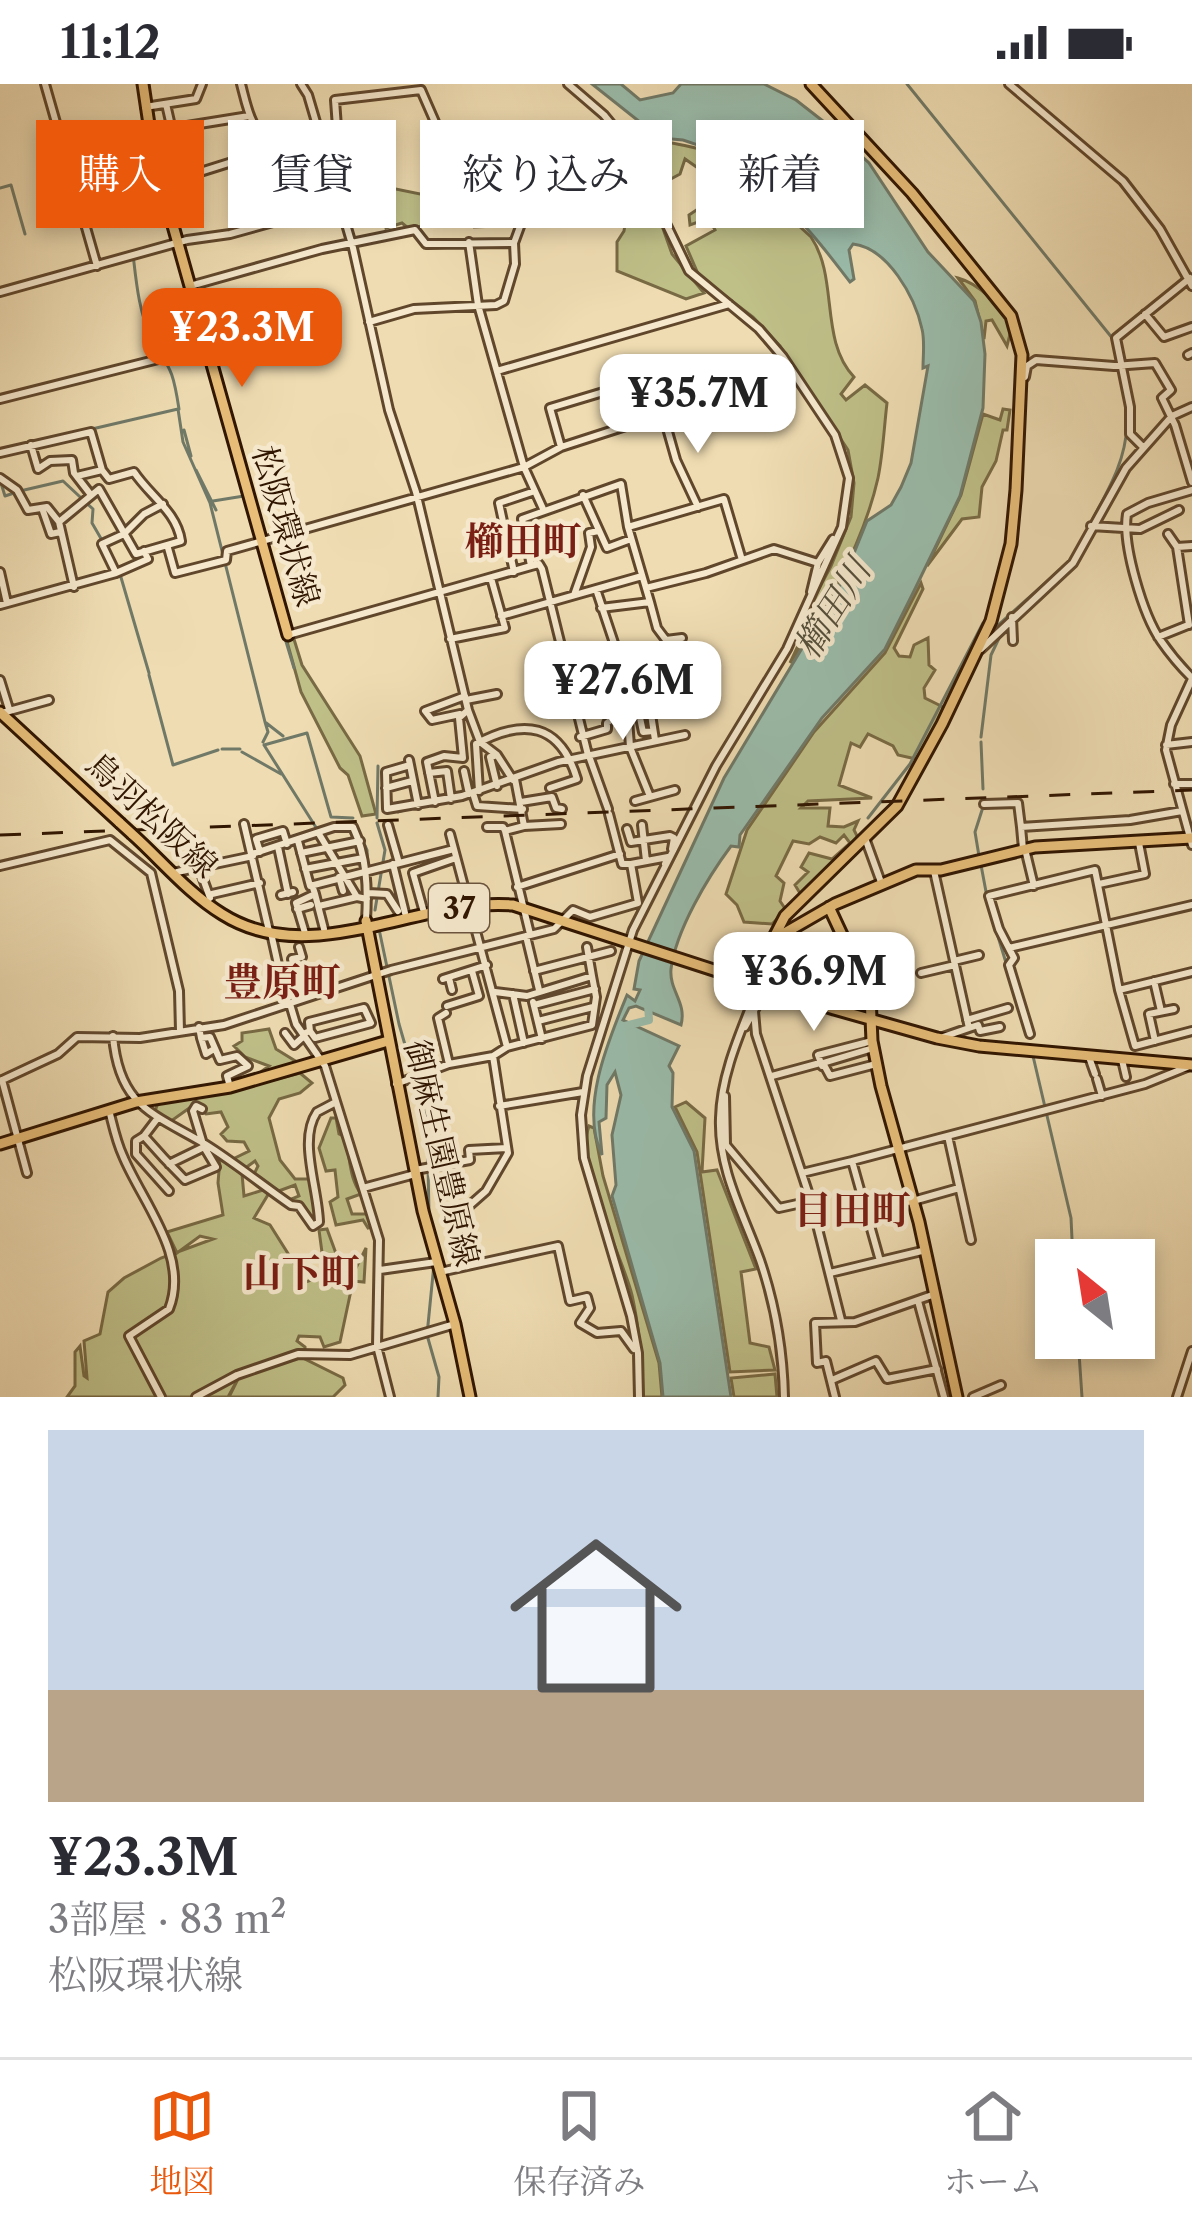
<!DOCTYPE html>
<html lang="ja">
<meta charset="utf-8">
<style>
:root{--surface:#fff;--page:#f7f7f7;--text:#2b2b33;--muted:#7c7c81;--line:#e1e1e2;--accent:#ea580c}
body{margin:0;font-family:"Libre Caslon Text","Noto Serif JP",serif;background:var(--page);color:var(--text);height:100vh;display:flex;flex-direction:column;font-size:45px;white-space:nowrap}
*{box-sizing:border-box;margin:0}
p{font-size:39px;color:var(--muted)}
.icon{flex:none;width:66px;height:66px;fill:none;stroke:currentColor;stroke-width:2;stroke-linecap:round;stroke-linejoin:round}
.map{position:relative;height:1313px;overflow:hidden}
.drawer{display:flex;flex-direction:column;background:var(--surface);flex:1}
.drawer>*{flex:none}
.hud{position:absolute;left:36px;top:36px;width:1122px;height:108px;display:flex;gap:24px}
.needle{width:78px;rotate:330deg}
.tools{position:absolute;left:1035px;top:1155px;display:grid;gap:24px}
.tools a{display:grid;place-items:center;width:120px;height:120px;border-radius:0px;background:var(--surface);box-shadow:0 6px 18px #0003;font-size:60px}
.price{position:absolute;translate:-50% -102px;padding:0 27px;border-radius:24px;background:#fff;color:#222;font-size:39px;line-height:78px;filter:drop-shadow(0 3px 6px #0008)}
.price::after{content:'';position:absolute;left:50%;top:72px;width:36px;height:27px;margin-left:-18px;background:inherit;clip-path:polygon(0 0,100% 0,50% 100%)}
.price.on{background:var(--accent);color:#fff}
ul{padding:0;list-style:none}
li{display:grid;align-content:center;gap:24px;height:636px;padding:0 48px}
li span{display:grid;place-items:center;height:372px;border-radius:0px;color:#555}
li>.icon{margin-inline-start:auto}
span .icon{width:216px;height:216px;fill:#fffc;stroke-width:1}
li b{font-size:51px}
.chip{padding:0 42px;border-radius:0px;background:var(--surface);box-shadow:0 6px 18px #0003;font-size:42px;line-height:108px}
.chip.on{background:var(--accent);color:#fff}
.status{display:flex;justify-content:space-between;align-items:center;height:84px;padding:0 60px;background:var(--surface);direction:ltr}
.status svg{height:33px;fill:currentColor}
.dock{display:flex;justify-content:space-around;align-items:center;height:168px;border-top:3px solid var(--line);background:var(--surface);font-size:33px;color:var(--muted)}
.dock a{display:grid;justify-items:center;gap:6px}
.dock .on{color:var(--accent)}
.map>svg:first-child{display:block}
.green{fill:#bfbf88;stroke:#786a44;stroke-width:3}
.water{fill:#9abcab;stroke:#707967;stroke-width:3}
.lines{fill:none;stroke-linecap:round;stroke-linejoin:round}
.stream{stroke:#707967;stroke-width:3}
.river{stroke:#9abcab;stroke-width:8}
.minor-casing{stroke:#60472c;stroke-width:12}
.major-casing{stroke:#301500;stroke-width:15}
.minor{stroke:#f5e8cd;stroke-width:6}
.major{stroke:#e8be79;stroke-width:9}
.rail{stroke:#301500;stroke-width:3;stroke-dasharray:21 21;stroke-linecap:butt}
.major-bridge-casing{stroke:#301500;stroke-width:15;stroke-linecap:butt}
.major-bridge{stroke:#e8be79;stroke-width:9}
.labels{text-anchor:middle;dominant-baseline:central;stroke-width:9;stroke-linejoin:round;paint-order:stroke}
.shield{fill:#f5e8cd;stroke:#6b543e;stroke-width:3}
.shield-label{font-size:30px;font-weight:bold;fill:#301500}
.street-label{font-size:33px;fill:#301500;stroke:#f5e8cd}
.water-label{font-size:36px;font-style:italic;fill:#554f3c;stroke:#f5e8cd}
.quarter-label{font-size:39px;font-weight:bold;fill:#7a1f14;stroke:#f5e8cd}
</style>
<div class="status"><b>11:12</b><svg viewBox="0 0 49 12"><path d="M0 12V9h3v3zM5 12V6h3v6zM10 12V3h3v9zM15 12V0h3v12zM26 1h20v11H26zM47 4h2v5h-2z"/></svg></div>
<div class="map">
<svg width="1192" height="1313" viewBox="0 0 1192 1313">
<rect width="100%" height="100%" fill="#efdcb2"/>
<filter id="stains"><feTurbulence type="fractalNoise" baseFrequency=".00167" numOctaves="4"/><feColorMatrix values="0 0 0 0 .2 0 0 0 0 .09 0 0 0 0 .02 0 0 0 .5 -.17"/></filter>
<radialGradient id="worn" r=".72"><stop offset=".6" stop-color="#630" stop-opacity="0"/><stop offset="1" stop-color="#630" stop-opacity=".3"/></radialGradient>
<path class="green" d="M654,55C704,67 714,60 747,106L761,107L811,153C839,194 819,256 854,293L841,310L846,316L865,301L887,319C884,344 883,370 878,394C863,460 827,524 790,579L810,536L808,525L831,482L851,433L854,399L848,366L780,262L753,233L699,192L686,162L715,146L709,134L690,141L689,131L707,119L710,86L705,89L685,75L680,90L658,102L644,72Z
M363,84L371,100L420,110L431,107L435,101L427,86L434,84L443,95L474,99L483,105L495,122L496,142L474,143L466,130L441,135L429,130L423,134V142L408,144L402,139L386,144L385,140H376L377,124L368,117L351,115L338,91Z
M641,125L661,139L672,170L704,209L686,215L617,187V158L624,147L627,129Z
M958,194C980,200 1001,222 1012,242L1007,262L992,236L986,237L984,255L975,217Z
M1003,325L1010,326L1007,346H1003L996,377L982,403L979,433L962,435L927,482L961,411L983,330L1000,336Z
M921,499L923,505L894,564L899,572L910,573L914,561L928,554L929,581L935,586L924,604L925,614L943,623L938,641L916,675L898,671L893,662L868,650L860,663L851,659L839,701L872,714L808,717L801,724H830L828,742L844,743L858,737L854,746L859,756L801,811L795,801L808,788L801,783L809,769L832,775L850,759L844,751L836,759L820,753L809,760L793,757L776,792L784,799L780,817L786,826L772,840L744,838L737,821L726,810L747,746L814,648L885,569Z
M293,552L302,581L360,672L376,730L362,732L348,691L340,684L301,608L286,554Z
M269,945L276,965L297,978L265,991L262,987L269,982L245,973L234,962L242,957V949Z
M300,989L312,999L300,1009L279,1015L269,1034L280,1076L295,1095H314L315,1139L300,1121L289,1116L299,1112L295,1101L276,1108L253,1092L258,1082L255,1077L244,1085L237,1081L235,1074L249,1067L244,1058L227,1057L221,1050L228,1043L221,1028L206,1030L195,1020L167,1040L154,1030L159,1016L239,1005Z
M686,1018L705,1034L702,1088L717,1086L756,1185L741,1188L750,1259L769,1263L775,1286L730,1288L697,1068L675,1023Z
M331,1034H336L339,1050L344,1052C351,1072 348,1092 361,1110L347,1115L352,1130H369L375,1142L368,1144L363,1136L336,1141L330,1118L338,1113L335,1086L326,1087L319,1064Z
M589,1042L594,1044L603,1092L659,1279L662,1313H643C642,1278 640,1246 632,1211C621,1167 574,1085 589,1042Z
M220,1075L242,1090L244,1112L263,1106L269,1109L254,1134L270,1141L306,1198L325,1191L319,1146L327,1145L341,1183L356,1184L366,1164L364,1198L353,1197L340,1258L324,1263L320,1253L299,1252L297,1257L305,1263V1275L343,1294L345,1301L333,1313H229L239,1293L228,1313H67L75,1302V1268L80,1262L84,1292L87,1294L84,1257L100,1250L108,1208L124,1194L161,1174L213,1155L200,1152L177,1169L167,1148L223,1131L218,1099Z
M775,1290L777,1313H734L731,1294Z"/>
<path class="water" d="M592,0H621L640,16L673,9L681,0H764L796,16L828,41L869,79L928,168L974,217L981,238L985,270L983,324L960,412L913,509L885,565L822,634L740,751L739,763L731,762C708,793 676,846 671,885C669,907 687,918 681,941L636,922L629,924L623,936L679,962L669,982L673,989L672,1023L694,1067L731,1313H663L660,1279L612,1112L616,1101L612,1051L621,1011L615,988L607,1001L606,1034L599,1038L602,1071C579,1024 609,955 627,911L635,917L640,906L634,905L639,877L724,694L843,496L867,437L891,421L901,403L911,379L928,282L923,284C923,272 925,257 922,245C915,213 888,164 853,160L849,166L854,195L850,198C827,169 786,109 749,105L729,78L710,65L683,56L660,54Z"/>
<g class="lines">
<path class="stream" d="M907,0L1113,255
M0,104L11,101L25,150
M133,170C136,196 139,231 152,254C171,287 173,286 179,325
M92,345L178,325L183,358L210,419L265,638L283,652
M184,346L191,372
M196,386L216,426
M0,396L5,412L14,409
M20,407L63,397L93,425L92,439L103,458
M213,417L244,412
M1081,459C1099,418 1125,387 1127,341
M120,490L149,589
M997,542L1070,477
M284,551L294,584
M149,591L173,681L218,666
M981,653L991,571L1001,550
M263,658L268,648L265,638
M981,658L983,705
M222,665H240
M242,668L281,690
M398,728L407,725
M377,734L378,682
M868,734L910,680L983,539L988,538
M355,739L367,766L368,785
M317,745L264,661L307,649L331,733L353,734
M979,772L975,748L983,723
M981,781L987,813
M375,826L385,766L377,739
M379,845L399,940L427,1037L429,1128L435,1158
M996,846L1007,882
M1033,972L1071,1134L1073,1176
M434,1180L427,1251L439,1293L438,1313
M1078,1254L1082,1313"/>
<path class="river" d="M621,943L649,936L648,920"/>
<defs>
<path id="minor" d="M45,0L97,182
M241,0C248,27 251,48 276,63
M301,0L308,11L353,164L389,326L416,408L468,626L480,658L497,671L513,696
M568,0L604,31L627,59L689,187L759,245L783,273L835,351L849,394L842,443L787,565L716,682L633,846L587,992L581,1031L584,1074L631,1232L638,1269L639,1313
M1009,0L1123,97L1160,145L1192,202
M166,20L171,42
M145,23L196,15L202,0
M324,62L338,57L335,16L421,6L445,61L457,78L547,51L559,93L541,103L525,129L514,159L515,180L504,217L496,221L414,225L369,238
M152,68L159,65L156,47L249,32
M162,100L318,51
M469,158L478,221L524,383L544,427
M190,202L322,165L415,146L426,160L513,159
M0,208L187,156L230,150L338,120
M1145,230L1164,253L1192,243
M1188,271L1192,269
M497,287L729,220
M1025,293L1027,282L1036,276L1114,282L1155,279L1171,306L1162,314L1175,341L1192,398
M0,315L206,263
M31,361L38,385L50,377L72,376L74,389L91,411
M561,363L550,324L620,303L634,342
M1143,363L1130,350V323L1116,254L1190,194
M0,369L91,348L102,386
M0,394L17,406L28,426L47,423L59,438L74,503
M1192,406L1148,419L1127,430C1122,461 1143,531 1161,557C1170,570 1181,583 1192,594
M583,411L607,464L631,455
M42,424L51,450L60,448
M59,438L99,405L136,470L181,457C177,428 150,412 134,388L109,395L102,386L77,392
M1091,442L1140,445L1179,426
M628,443L724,415L742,476
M125,449L144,430L163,420
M1168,450L1177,463L1189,541
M1177,463L1192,462
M168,464L175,489L226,476L227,467L524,383L561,363L663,330L676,376L698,423
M0,488L7,519
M514,488L499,419L535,407
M116,489L148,475L144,467
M646,504L706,489L774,465L818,479
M596,505L625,592L630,663L649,710
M811,508L818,479L833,455
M574,511L591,463L589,449L598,447
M650,518L657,544L666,556L682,554
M0,521L116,489L102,460L124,450
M501,532L642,492
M1012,533L1013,557
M288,551L531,482
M1158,553L1188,541
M450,555L505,544L491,494
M981,565L1073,479L1126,384L1172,332L1192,323
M1192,595L1171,641L1166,666L1192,761
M0,596L9,625
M628,613L648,611L655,656
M466,616L497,610
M2,629L49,616
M639,629L643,648L653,647
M460,630L432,636L425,627L465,612
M580,653L607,645V639L616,632L650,627
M1166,661L1192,658
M588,671L542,485L539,480L531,482L522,435L621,400L628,443L650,518L601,524
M494,672L490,673L497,702
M589,672L608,725
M409,676L418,721
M410,681L386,688L387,725L462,712L558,678L685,651
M464,687L469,710
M429,689L447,687L451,715
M515,695L524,742
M1174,700H1192
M386,704L412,697
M479,707L476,660C524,634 560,639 577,695L550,704
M473,709L477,722L523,725
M635,717L675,706
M435,718L427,678L444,672L463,674L459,634L468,626
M521,718L552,713L556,724L562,725
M984,720L1018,719L1021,743
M244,740L269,847
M388,741L399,779
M642,741L646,777
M487,743H503L505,747L524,742L561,740
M627,745L631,758L670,752L674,754L672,765
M505,747L530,850
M319,750L357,813L367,815
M450,750L507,963
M865,754L882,801
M298,757L310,802L454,765
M278,763L288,810
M1023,765L1021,743L1130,736L1182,727
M1025,765L1034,802
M260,768L256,755L283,747L287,760
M301,769L360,757
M252,770L334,743H353C367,773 368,804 366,836
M393,780L405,829
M631,780L668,773L665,780
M0,782L110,756L151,789L179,907L180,947
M199,784L210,814
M305,785L363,774
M934,787L969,944L943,953
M177,788L253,772
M339,793L343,807
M1099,800L1145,790L1139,759
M517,803L620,770
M368,809L387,810L398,827
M212,810L260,799
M315,810L324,845
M281,811L293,808
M319,822L357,813
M297,825L311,821
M423,825L413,789L456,774
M271,849L287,921
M305,849L296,819L315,810L312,801
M526,852L539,906
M587,863L592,892
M1009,864L1192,821
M954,877L979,871
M534,887L611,867
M921,889L955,881
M449,894L452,906
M443,895L487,881
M771,895L777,859
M1154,897L1161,927
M759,901C743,943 721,988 720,1034C718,1085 743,1129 760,1176C775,1220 783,1267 784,1313
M1119,906L1192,888
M830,907L834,912L830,919
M513,910L524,959
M284,912L298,907L292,875L302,873L299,863
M533,918L542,955
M290,920L296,940L325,982L379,1156L377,1262L390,1313
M534,921L595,905
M447,922L479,912L472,887
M754,927L756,950L811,1117L841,1236
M446,929L438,934L449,980
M967,936L1008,924
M538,937L593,923
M199,943L201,954L210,953L220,976L237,972L248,982L227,992L230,1003
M745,943L765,907
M969,944L978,941L980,947L1000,943
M285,949L294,961L304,952
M303,950L310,947L309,938L364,924L371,939L315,954L310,947
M1030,950L1009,881L1014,874L999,845L989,812L1095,786L1119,906L1135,962L1192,947
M113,952C119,1022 152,1029 205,1060C234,1078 262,1101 291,1121L299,1122L313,1142L319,1138C318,1103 298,1056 317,1028L336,1018
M201,954L206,970L214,965
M1155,957L1149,930L1174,925
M873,964L823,979L830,992L876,980
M1089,973L1095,990
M1122,976L1126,993
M822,982L818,971L872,957
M772,992L820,979
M1097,995L1102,1012
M2,996L27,1089
M0,997L58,970L77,953L140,954L224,941L391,886L554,845L573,826L590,833L638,819L631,780H622L609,730
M396,1000L449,980L493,972L507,963L592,941L596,913L592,892L527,912L495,908
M725,1012L726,1061L779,1124L811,1117
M499,1022L583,1008
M202,1025L196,1022L193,1027L203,1060
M109,1026C113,1041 116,1057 123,1072C142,1118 190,1172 169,1225L129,1252L161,1313
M157,1035L144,1052C157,1067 171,1082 185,1096L216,1083L204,1063L169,1080
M144,1052L136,1057V1070L169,1107
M948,1052L971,1156
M852,1077L1145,1000L1187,983
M415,1086L470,1076L469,1066L507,1064
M802,1089L852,1077L880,1177
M363,1104L415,1090
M913,1117L959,1104
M868,1127L911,1117
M462,1183L456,1145L469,1122L486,1107L508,1069L493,972
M380,1186L436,1178
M440,1188L558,1162L570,1217L587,1213L590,1224L580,1239L597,1249L621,1247L634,1265
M830,1189L926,1166
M918,1217L944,1313
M832,1296L876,1277L887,1295L937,1285
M196,1313L237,1291L298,1270L350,1271L455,1240
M835,1313L826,1277L817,1279L815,1239L855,1238L935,1210
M973,1313L1001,1301
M1177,1313L1192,1267"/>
<path id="major" d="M143,0L154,74L288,551
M0,628L120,739
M132,750C161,776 189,810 222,830C312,887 417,813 513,821L834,925L937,954L979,962L1192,981
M829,823L870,911L872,957L881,1002L919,1138L957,1313
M366,837L423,1127L455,1240L470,1313
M774,864L783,850L835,820L916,786H941L1035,763L1192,754
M761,896L772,857L785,832L897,722L942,640L991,537L1011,460L1016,406L1022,271L1011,232L912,109L811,0
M0,1060L136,1018L230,1003L388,957"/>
</defs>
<use href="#minor" class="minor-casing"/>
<use href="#major" class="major-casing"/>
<use href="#minor" class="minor"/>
<use href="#major" class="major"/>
<path class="rail" d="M0,751L1192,706"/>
<defs>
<path id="major-bridge" d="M120,739L132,750"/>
</defs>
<use href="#major-bridge" class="major-bridge-casing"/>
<use href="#major-bridge" class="major-bridge"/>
</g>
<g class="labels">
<rect class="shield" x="429" y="800" width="60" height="48" rx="9"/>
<g class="shield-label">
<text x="459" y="824">37</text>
</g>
<g class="street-label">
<text transform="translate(286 442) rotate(74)">松阪環状線</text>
<text transform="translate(152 731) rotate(43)">鳥羽松阪線</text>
<text transform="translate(442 1069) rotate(77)">御麻生園豊原線</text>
</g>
<g class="water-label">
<text transform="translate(832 524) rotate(-58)">櫛田川</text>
</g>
<g class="quarter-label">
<text x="523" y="457">櫛田町</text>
<text x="282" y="898">豊原町</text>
<text x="852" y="1126">目田町</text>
<text x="301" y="1189">山下町</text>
</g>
</g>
<rect width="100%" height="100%" filter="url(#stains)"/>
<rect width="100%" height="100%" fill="url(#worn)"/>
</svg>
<div class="tools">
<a><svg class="needle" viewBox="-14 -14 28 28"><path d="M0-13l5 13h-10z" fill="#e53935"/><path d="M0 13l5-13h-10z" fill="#7c7c81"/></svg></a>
</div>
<b class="price on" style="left:242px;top:306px">¥23.3M</b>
<b class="price" style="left:698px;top:372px">¥35.7M</b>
<b class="price" style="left:623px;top:659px">¥27.6M</b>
<b class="price" style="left:814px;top:950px">¥36.9M</b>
<div class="hud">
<a class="chip on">購入</a>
<a class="chip">賃貸</a>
<a class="chip">絞り込み</a>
<a class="chip">新着</a>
</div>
</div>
<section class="drawer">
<ul>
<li><span style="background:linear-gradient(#c9d6e8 70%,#b9a48a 0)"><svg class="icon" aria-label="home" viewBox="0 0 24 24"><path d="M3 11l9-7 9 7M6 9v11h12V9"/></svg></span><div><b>¥23.3M</b><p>3部屋 · 83 m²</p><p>松阪環状線</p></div></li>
</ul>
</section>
<nav class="dock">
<a class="on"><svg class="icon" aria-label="map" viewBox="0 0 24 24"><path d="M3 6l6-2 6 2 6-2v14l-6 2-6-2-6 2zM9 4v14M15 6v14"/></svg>地図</a>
<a><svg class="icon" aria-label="saved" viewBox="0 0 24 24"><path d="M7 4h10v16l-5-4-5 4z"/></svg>保存済み</a>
<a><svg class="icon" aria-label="home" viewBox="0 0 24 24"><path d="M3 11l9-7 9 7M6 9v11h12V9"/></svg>ホーム</a>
</nav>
